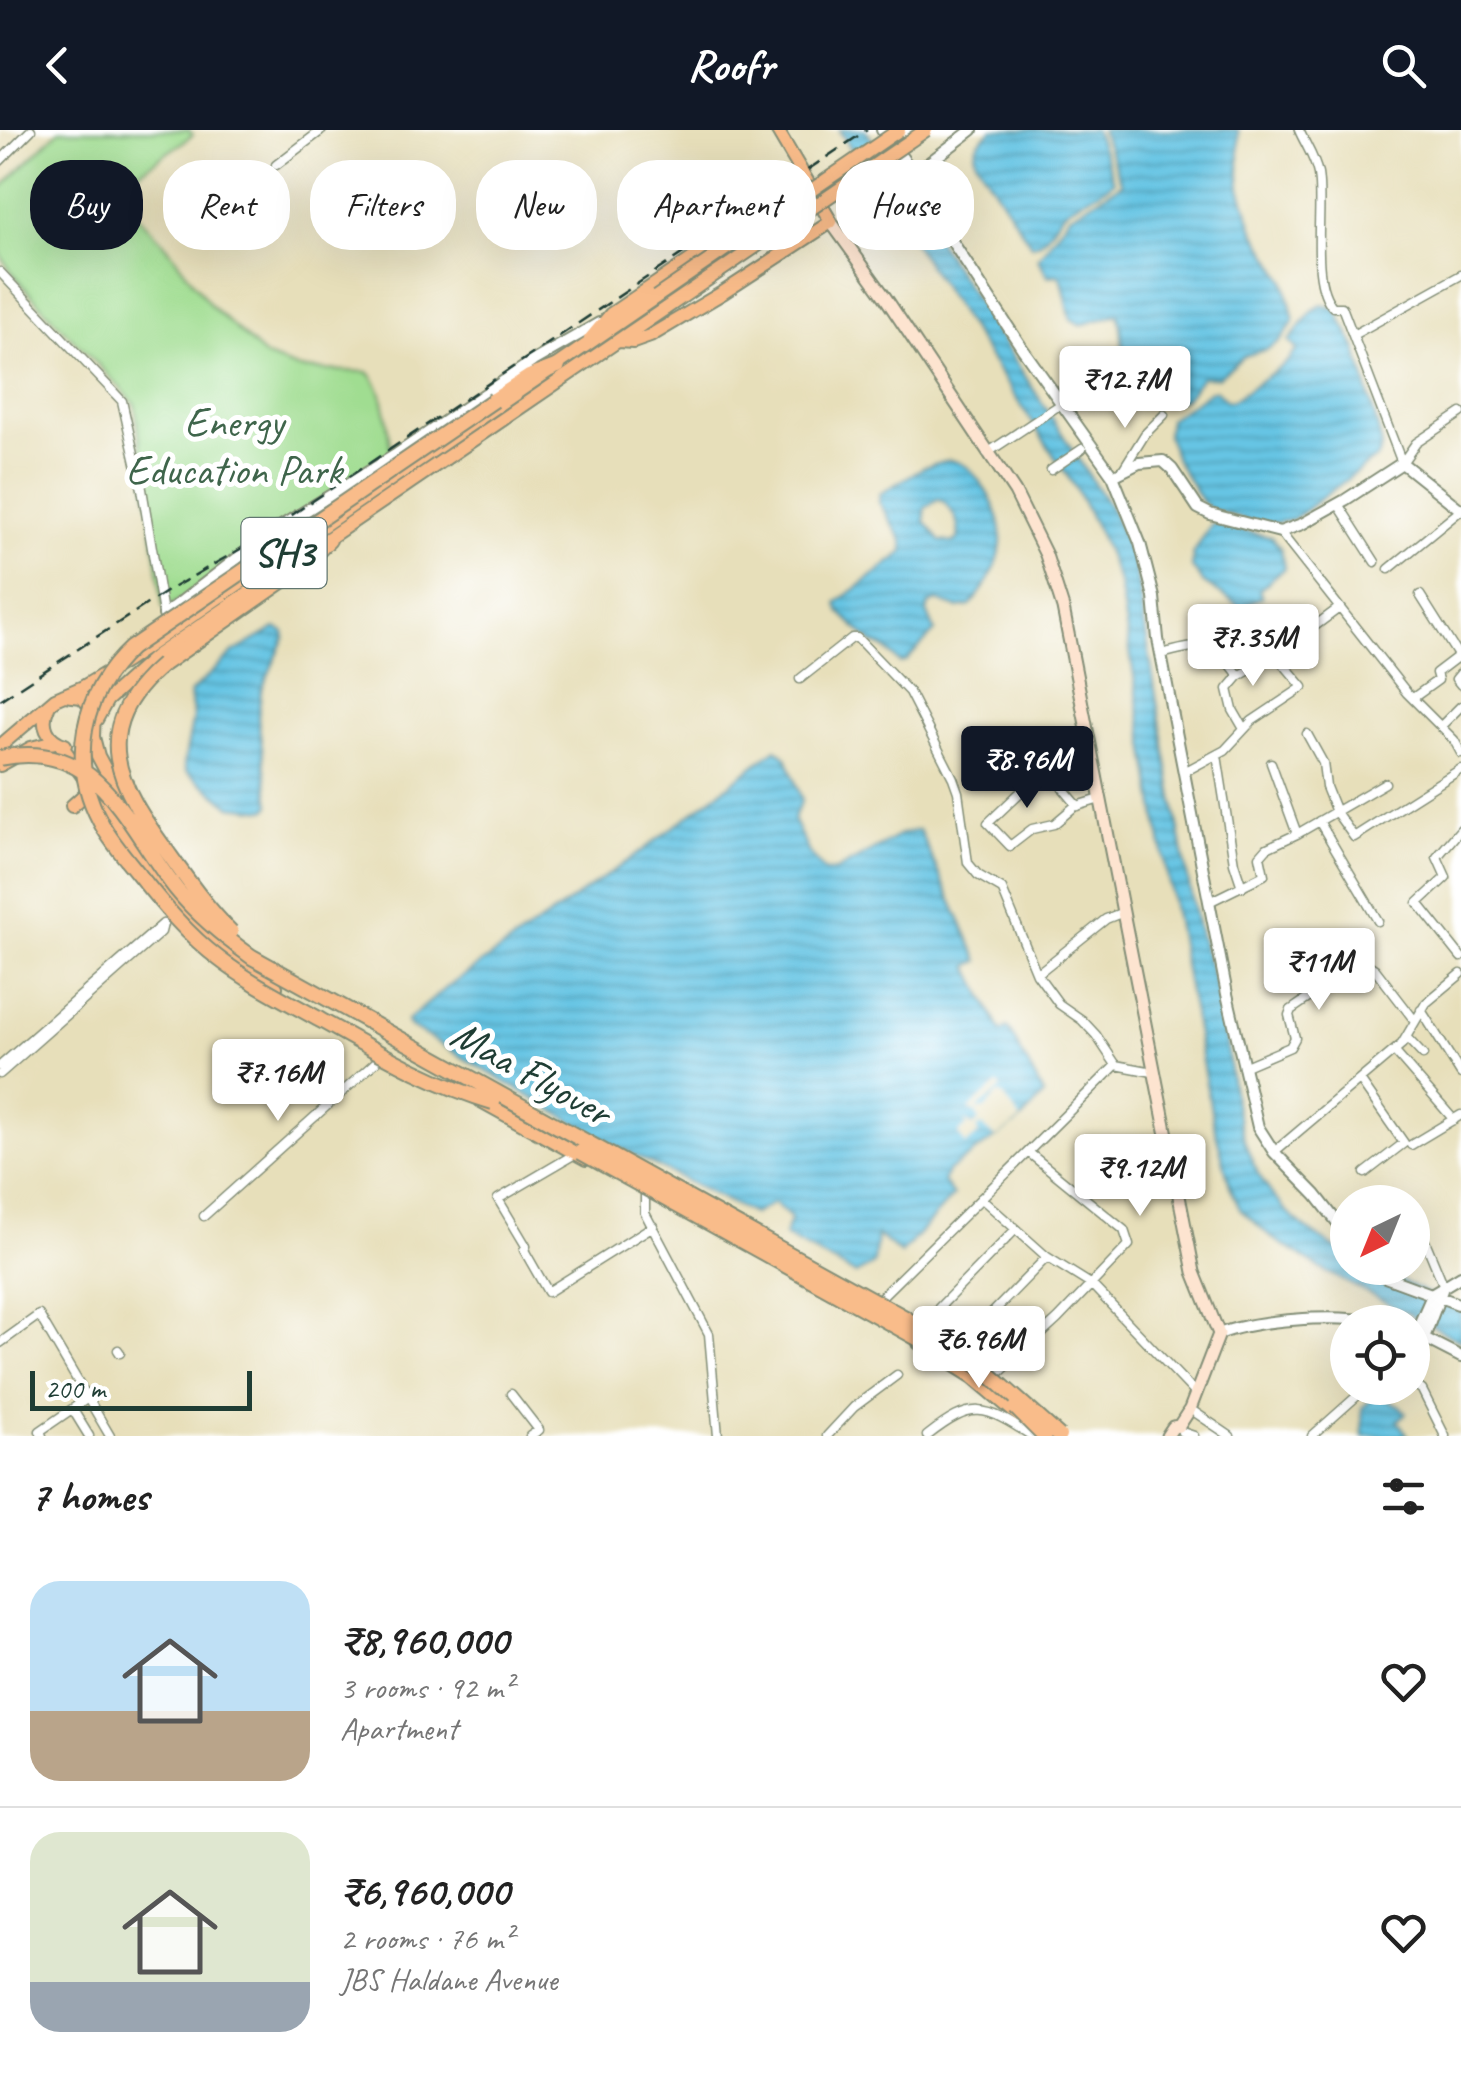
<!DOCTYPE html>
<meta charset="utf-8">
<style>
:root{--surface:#fff;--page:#f2f2f2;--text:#222;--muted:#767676;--line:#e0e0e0;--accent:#111827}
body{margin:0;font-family:Caveat,sans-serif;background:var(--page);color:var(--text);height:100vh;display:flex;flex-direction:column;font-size:38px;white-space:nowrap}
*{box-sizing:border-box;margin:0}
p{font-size:32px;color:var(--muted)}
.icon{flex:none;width:55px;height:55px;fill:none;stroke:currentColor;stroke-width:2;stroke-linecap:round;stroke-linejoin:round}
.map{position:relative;height:1306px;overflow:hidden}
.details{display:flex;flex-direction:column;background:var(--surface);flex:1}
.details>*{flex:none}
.guide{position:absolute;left:30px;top:30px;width:1402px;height:90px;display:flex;gap:20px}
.needle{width:65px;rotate:223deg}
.controls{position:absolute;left:1330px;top:1055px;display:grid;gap:20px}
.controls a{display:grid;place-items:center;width:100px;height:100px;border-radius:50%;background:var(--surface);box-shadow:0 10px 40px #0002;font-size:50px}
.scale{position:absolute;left:30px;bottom:25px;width:222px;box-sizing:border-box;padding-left:10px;border:5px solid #1f3d34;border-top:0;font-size:28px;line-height:35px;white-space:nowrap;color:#1f3d34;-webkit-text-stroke:8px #fff;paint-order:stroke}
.price{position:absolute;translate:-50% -85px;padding:0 22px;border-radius:10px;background:#fff;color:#222;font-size:32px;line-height:65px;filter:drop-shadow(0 2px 5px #0008)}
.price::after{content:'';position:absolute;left:50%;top:60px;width:30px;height:22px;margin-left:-15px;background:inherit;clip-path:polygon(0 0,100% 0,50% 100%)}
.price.active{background:var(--accent);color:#fff}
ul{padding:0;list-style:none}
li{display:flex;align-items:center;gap:30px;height:250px;padding:0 30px}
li+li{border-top:2px solid var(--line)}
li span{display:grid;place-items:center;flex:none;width:280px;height:200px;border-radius:30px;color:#555}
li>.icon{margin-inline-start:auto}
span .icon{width:120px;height:120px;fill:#fffc;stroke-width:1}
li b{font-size:42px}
h2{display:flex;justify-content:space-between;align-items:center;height:120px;padding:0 30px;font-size:42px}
.tag{padding:0 35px;border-radius:40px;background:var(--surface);box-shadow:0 10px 40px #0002;font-size:35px;line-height:90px}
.tag.active{background:var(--accent);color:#fff}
header{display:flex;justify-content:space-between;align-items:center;height:130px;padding:0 30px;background:var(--accent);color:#fff;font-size:45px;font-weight:800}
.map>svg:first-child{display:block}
.park{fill:#a0dd91;stroke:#608d62;stroke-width:2.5}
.water{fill:url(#water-rules);stroke:#42818c;stroke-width:2.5;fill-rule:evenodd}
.pier{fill:#e7dfba}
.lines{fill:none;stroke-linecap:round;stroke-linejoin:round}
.minor-casing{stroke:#838e77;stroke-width:11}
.tertiary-casing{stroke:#838e77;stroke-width:14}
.secondary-casing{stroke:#838e77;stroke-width:15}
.primary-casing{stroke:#838e77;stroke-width:16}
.motorway-casing{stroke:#838e77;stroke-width:18}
.minor{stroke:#fff;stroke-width:8}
.tertiary{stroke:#fff;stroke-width:10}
.secondary{stroke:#fde4d0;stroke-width:11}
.primary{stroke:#f9bc8a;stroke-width:12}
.motorway{stroke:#f9bc8a;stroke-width:14}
.rail{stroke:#1f3d34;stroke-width:2.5;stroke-dasharray:15 8;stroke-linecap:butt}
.primary-bridge-casing{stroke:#838e77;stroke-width:16;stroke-linecap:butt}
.motorway-bridge-casing{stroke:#838e77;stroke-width:18;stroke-linecap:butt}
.primary-bridge{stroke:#f9bc8a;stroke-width:12}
.motorway-bridge{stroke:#f9bc8a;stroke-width:14}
.labels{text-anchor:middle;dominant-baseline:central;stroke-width:10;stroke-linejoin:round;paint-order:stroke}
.shield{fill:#fff;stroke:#627771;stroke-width:2.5}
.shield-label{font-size:40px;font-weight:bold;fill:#1f3d34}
.park-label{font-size:42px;fill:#3f654b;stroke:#fff}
.street-label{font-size:42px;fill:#1f3d34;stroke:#fff}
</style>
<header><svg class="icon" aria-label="back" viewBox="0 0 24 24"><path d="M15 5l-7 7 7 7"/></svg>Roofr<svg class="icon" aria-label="search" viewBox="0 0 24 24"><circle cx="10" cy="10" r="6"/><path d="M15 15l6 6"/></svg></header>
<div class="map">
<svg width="1461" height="1306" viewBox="0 0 1461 1306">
<defs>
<pattern id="water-rules" width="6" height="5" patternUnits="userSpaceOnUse" patternTransform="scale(2.5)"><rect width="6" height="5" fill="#66c5e4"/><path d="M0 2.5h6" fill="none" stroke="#53a1ba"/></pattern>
</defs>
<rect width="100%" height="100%" fill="#fff"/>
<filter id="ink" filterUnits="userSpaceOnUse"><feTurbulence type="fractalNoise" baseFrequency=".01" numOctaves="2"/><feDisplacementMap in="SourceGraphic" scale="20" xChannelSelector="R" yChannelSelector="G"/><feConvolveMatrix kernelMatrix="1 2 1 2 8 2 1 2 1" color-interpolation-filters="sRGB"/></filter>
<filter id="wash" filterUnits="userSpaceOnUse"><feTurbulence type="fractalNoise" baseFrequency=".0048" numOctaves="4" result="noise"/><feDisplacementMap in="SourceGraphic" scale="40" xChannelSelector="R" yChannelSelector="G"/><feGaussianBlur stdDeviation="2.25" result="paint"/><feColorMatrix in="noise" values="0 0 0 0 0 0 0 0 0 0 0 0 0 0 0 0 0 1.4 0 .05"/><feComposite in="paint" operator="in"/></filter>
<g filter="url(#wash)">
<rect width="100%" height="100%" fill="#e7dfba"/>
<path class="park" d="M59,0H189L193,5L135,45L118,65L166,115L211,176L266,227L300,239L368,242C388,261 386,299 392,326L169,477H163L135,275C111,244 6,148 0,122C0,103 0,78 0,59Z"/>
<path class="water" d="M839,0H866L1112,381L1134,431C1154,549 1171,668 1195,785C1200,812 1212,838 1218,866C1231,921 1229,985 1255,1037C1275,1078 1308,1104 1347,1124L1348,1138H1374L1461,1179V1211L1327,1142L1272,1108L1240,1079L1230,1056L1213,991L1158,695L1119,453L1101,408L1076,359Z
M992,0H1095L1114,51C1101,65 1080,67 1065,81C1052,93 1049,112 1031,115L976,30C972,16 982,8 992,0Z
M1101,0H1238L1240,58L1254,100L1285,151L1294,191L1281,210L1267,219L1244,226L1218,247H1202C1189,261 1188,277 1162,270L1152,261L1147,241C1111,219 1128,216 1118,184L1081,195L1071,189L1062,150L1059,145L1048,146L1038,128L1070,85L1122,54Z
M1322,175L1335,178L1357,220L1381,311V318L1377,327L1292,390L1266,394L1246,390L1211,379L1202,372L1176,330L1167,306L1169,289L1211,261L1215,260L1227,271L1233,270L1285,234L1297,220L1289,211L1314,180Z
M948,330C965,332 970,339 980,352C1013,398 1006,433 970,476L957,478L937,471L929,474L927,482L935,501L906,531L900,533L884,517L872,513L840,482L837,473L904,422L903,411L879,372L880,364L924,337ZM939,369C952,377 961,393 958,409L953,413L940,411L925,391V378Z
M1215,394L1271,407L1281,419L1284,438L1259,460L1262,467L1241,477L1204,453L1192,438L1193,424L1211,395Z
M276,498L284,502L285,507L261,561L258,588L270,675L266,680L231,676L186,641L184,634L193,587L190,563L234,522Z
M776,619L786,627L802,670L793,689L809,723L824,741H836L902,704L919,700L979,831L969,836L1001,902L1008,898L1044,965L1021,990L948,1041L943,1051L953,1066L901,1124L877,1105L874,1134L855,1144L784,1106L791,1088L774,1073L753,1084L610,1013L409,896L407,891L445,859L642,721Z
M1377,1265L1400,1276L1406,1283L1397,1291L1408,1306H1363L1362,1278Z"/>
<path class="pier" d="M998,954L1002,958L976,980L985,979L998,964H1002L1021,990L996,1008L982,995L976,1000L979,1004L966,1015L958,1004L967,996L964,991L973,996L979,991L976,983L969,979Z"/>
</g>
<g filter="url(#ink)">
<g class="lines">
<defs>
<path id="minor" d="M1299,0C1305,14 1315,28 1318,44C1324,79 1309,152 1333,177H1342L1402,333
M0,31L31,0
M276,35L322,0
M0,142L122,271L142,359L164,489
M1353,205L1461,145
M987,323L1061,274
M1402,333L1416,313L1461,283
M1051,340L1082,319
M1122,341L1145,304L1164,285
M1338,374L1375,432
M1280,402L1407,563L1454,610L1461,623
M1389,439L1461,380
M1420,465L1461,530
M1161,524C1201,514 1214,509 1239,546
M1461,543L1456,549L1461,555
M800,549L852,508H857L909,562L953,648L958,662L968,733L978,745L1002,759L1037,844L1059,874L1082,890L1096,905L1116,935
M1413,568L1438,550L1436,543L1461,524
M1441,596L1461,576
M1244,599L1233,580L1228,559L1239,546L1276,525
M1307,604L1323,633L1326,657L1336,682L1354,707L1461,639
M1217,625L1234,733L1242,757
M1271,633L1297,704
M1186,641L1225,620L1252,591L1303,557L1276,525L1339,478
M1078,676L1046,638L988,693L1010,716L1032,699L1054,694L1074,677L1100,669
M1319,691L1378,791
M1461,699L1437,727L1446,747L1418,773L1461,827
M1209,772L1264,745L1260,726L1267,718L1297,704L1385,653
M1037,844L1106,789L1121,783
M1421,880L1461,944
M1407,908L1423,925
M1394,921L1454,990
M0,936L163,794
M1243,937L1290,917L1295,908L1289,885L1291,880L1363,831L1375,839L1415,891
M0,944L161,802L163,794
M1360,950L1404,1013L1365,1043
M1411,1015L1461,985
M1274,1022L1402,914L1426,873L1461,844
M575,1024L498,1069L526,1116L524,1120L548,1162L653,1096
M645,1057V1083L709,1204L718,1306
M981,1068L1047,1127L1092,1155L1196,1264
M204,1086L378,930
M1412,1090L1418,1094L1443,1154
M878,1170L1028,1022
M923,1194L1015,1100
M0,1213L39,1185L110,1306
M959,1217L1047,1127
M118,1220L120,1223
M997,1245L1058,1189L1129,1115L1124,1100L1028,1022L1116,935L1153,942
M1412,1252L1422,1260L1445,1306
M511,1264L539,1300L530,1306
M1190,1279L1230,1306
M73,1280L89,1306
M1182,1302L1194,1306
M42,1306L40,1301L88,1268
M827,1306L854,1277L897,1245
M927,1306C973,1270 984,1275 1032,1306
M1312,1306L1366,1258"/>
<path id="tertiary" d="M882,0L914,44L946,102L1022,218L1113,346L1140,413L1154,467L1158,509L1227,864L1258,997L1274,1022L1316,1065L1348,1106
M914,44L972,0
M1113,346L1139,333L1163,331L1172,339L1198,378L1210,384L1280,402L1302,394L1345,370L1402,333L1461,380
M164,485L270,403L397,324L533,231L599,193
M1373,1138L1385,1147L1461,1175
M1219,1204C1253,1190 1335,1184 1372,1192
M1415,1204L1433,1163L1461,1146
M1422,1207L1461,1227
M1424,1208L1442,1160"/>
<path id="secondary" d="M831,92L885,167L1015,362L1046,425L1063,478L1194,1142L1219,1204L1190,1279L1179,1296L1173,1297L1167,1306"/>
<path id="primary" d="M590,209L611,184L806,52
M618,211L633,212L650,206L724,162L831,92L777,0
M64,565L82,567L94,581L93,607L98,626L125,677
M48,577C40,594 47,610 65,615
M96,590L107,570L156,526L666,178
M61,615L176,780L217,819L276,857
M0,616L55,569L83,557L126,531L656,167
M0,635L31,618L55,612
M72,676L93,657
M481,971L586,1029
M919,1213L973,1247L1019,1286"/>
<path id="motorway" d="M494,270L529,247L558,236
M162,535L301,438L329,410"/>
</defs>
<use href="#minor" class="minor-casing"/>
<use href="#tertiary" class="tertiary-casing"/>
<use href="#secondary" class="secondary-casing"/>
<use href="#primary" class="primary-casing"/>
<use href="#motorway" class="motorway-casing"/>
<use href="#minor" class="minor"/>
<use href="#tertiary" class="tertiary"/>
<use href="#secondary" class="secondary"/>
<use href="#primary" class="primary"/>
<use href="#motorway" class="motorway"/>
<path class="rail" d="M0,570L167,461L244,417L867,0"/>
<defs>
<path id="primary-bridge" d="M656,167L899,0
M666,178L926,0"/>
<path id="motorway-bridge" d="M162,535C86,600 118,655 168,723C188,751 207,778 231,802
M0,628C100,607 126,696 177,760C198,786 224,807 252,827L905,1188L981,1237L1059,1306
M493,972C431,954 378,922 322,891C287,871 250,853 218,828C188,805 163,775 140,746C126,728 110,711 100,691C68,631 82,563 131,518L494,270
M581,1022L930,1215
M1016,1278L1044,1306"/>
</defs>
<use href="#primary-bridge" class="primary-bridge-casing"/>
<use href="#motorway-bridge" class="motorway-bridge-casing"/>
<use href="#primary-bridge" class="primary-bridge"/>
<use href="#motorway-bridge" class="motorway-bridge"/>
</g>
</g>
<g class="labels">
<rect class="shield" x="241.5" y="388" width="85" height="70" rx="8"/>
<g class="shield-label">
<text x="284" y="423">SH3</text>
</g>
<g class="park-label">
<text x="234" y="292">Energy<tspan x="234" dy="48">Education Park</tspan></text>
</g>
<g class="street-label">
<text transform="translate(531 943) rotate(29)">Maa Flyover</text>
</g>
</g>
</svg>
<div class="controls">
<a><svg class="needle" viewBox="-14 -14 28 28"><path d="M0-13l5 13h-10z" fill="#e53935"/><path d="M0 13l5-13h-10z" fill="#767676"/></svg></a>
<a><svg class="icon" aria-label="locate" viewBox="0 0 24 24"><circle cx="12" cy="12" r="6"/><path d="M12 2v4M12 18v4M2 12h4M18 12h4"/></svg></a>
</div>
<div class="scale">200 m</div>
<b class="price" style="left:1125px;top:301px">₹12.7M</b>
<b class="price" style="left:1253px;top:559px">₹7.35M</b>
<b class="price active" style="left:1027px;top:681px">₹8.96M</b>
<b class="price" style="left:1319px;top:883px">₹11M</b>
<b class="price" style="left:278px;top:994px">₹7.16M</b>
<b class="price" style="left:1140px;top:1089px">₹9.12M</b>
<b class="price" style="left:979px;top:1261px">₹6.96M</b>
<div class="guide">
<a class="tag active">Buy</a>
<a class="tag">Rent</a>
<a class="tag">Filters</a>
<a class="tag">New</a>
<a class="tag">Apartment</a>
<a class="tag">House</a>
</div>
</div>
<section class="details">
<h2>7 homes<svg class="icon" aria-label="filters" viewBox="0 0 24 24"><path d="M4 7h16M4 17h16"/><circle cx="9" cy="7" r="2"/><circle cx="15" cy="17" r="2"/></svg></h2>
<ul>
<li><span style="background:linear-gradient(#bfe0f5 65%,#b9a48a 0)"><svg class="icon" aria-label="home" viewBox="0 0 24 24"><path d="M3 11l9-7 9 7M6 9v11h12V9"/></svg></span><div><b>₹8,960,000</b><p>3 rooms · 92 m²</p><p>Apartment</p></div><svg class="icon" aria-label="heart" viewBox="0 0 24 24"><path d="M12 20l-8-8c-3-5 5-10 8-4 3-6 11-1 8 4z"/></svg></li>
<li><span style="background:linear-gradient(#dfe7d0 75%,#9aa5b1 0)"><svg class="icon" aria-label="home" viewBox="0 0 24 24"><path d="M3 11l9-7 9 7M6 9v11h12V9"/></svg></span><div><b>₹6,960,000</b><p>2 rooms · 76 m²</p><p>JBS Haldane Avenue</p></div><svg class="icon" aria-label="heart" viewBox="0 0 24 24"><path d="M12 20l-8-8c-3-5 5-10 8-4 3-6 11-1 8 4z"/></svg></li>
</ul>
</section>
